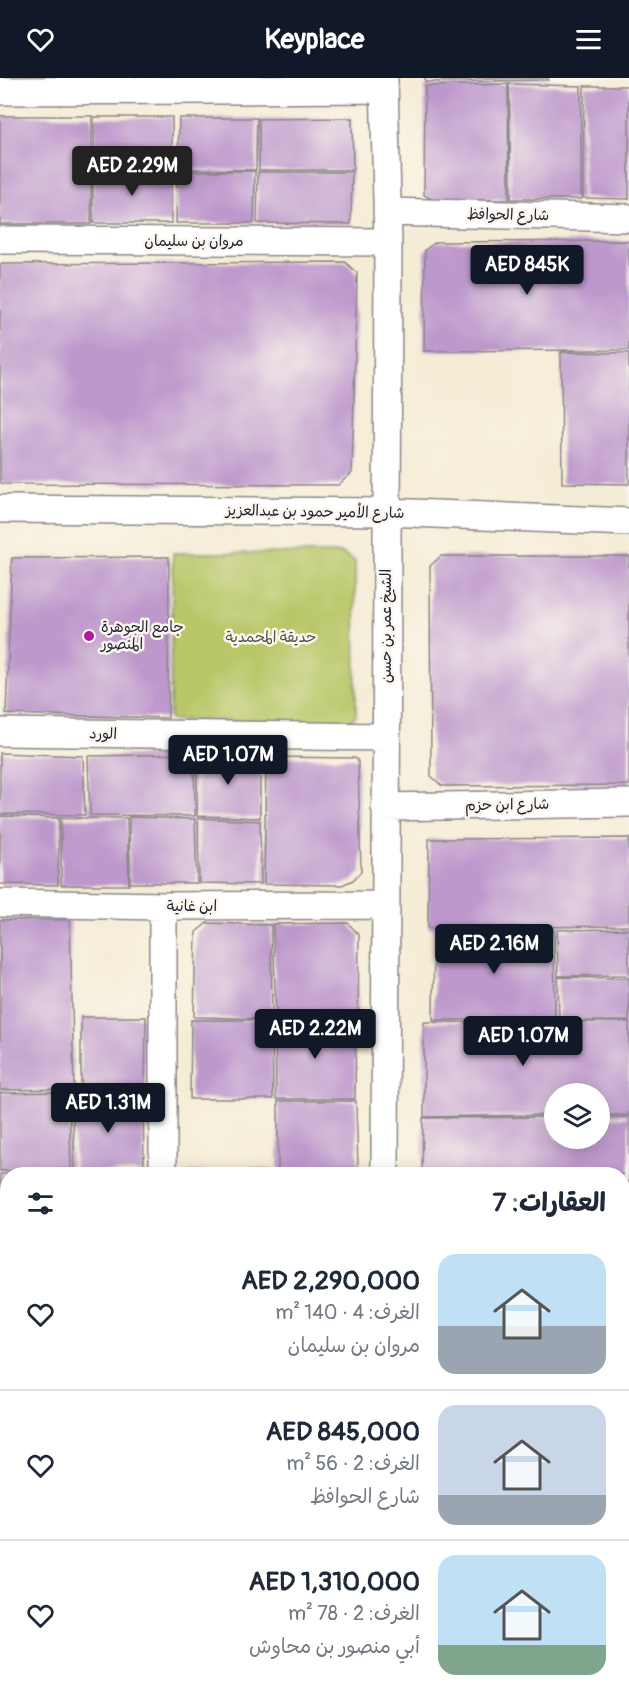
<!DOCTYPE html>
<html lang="ar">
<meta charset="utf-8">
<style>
:root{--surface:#fff;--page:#f2f2f3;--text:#1f2937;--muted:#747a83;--line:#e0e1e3;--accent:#111827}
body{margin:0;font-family:Pangolin,"Playpen Sans Arabic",sans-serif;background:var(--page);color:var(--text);direction:rtl;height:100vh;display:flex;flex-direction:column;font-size:22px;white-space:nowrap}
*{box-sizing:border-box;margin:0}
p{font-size:20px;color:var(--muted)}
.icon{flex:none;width:33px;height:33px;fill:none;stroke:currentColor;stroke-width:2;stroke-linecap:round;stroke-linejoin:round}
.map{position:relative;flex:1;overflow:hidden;direction:ltr}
.side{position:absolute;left:0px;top:1089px;width:630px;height:534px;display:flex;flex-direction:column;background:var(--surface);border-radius:24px 24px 0 0;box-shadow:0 3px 15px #0003;direction:rtl}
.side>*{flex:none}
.buttons{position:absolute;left:544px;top:1005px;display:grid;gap:12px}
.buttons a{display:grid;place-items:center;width:66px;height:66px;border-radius:50%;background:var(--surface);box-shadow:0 3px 15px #0003;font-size:30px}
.price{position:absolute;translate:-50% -51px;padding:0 14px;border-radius:6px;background:var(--accent);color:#fff;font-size:20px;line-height:39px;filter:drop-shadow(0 2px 3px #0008)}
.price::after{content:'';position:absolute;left:50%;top:36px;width:18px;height:14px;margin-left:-9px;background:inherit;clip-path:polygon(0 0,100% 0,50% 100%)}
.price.selected{background:#222;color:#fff}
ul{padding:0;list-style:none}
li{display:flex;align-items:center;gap:18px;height:150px;padding:0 24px}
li+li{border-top:2px solid var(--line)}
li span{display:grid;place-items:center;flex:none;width:168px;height:120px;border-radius:18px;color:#555}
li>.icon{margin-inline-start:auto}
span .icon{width:72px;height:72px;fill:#fffc;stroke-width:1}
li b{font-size:26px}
h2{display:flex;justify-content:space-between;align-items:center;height:72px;padding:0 24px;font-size:26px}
header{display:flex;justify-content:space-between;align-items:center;height:78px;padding:0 24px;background:var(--accent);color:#fff;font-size:27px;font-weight:700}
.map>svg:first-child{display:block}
.green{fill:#b9c769;stroke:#6e7452;stroke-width:1.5}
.building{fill:#bd98cc}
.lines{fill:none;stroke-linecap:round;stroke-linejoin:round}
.lane-casing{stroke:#8c8788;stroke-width:16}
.street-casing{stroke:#8c8788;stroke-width:30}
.lane{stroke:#fff;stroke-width:14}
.street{stroke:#fff;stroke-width:27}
.poi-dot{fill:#b5179e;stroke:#fbf7ec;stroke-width:2}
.labels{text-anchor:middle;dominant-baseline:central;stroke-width:5;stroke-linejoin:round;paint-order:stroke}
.street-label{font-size:15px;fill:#22223b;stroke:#fbf7ec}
.poi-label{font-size:15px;fill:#22223b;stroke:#fbf7ec;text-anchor:start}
.park-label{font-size:15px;fill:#4f5449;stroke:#fbf7ec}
</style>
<header><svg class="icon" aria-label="menu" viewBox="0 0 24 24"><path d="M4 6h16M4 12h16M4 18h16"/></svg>Keyplace<svg class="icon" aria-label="heart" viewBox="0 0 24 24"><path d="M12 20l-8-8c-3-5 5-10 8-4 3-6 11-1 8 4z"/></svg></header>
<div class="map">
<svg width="629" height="1623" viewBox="0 0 629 1623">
<rect width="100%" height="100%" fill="#fbf7ec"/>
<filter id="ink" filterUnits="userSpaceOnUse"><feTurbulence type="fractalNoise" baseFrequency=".0167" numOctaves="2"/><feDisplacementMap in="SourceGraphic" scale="12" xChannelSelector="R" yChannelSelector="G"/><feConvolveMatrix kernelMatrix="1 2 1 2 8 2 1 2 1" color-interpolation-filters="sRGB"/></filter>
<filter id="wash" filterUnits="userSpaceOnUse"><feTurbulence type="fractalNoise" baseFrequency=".008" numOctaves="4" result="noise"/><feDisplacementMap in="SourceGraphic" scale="24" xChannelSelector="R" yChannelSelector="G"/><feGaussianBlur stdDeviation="1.35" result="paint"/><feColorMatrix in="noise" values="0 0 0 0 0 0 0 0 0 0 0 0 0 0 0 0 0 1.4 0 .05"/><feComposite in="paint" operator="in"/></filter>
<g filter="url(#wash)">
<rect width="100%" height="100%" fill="#f5ecd6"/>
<path class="green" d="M173,475H342L355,483L356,638L348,645L170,642Z"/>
<g id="blocks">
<path class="building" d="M425,0H548L549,2L425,4Z
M508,6L509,122H434L424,117L425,8Z
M509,6L581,8V121H511Z
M584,8H629V121L583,120Z
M0,38H92L91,146H0Z
M94,39H172V90L94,91Z
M179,40H257L256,92L178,91Z
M352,40L353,92H259V41Z
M93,93H171V145H93Z
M177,93H255L254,145H176Z
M258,94H352L351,146L257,145Z
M629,163V272L424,273L425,172L436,164Z
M345,184L357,195L352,395L338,407L3,406L0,404V188L2,186Z
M561,274L629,275V406L562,405Z
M441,478H629V707L442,708L431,698L430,488Z
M169,479L168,640L6,636L12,480Z
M0,675L83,678L85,737L0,736Z
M194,676L195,738L90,737L88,678Z
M197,677L260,679V740L197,738Z
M266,679L355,680L358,683L361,794L353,802L342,807L264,806Z
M0,738L59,740L58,807L0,806Z
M129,739L195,741L197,805H130Z
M61,740H127L129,807H61Z
M198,740L260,743L261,806L199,805Z
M629,760V848L428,850L429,761Z
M0,842H70L74,1011L0,1012Z
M207,845L271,847L272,941L194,939L196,854Z
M348,845L359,857L358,941L276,940L273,846Z
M434,851L554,852L555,941L433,942Z
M629,851V897L558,898L557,852Z
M558,899L629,900V943H559Z
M81,939H146L145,1014L81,1016Z
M191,942H272L273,1021H190Z
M275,942L356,943L355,1021H276Z
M424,944H629V1037H600V1016H555V1037L424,1039Z
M69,1014L71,1091L0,1093V1015Z
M72,1018L143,1019L144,1094H75Z
M278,1023H356L358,1090L278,1092Z
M555,1039V1060H600V1039H629V1131L622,1132V1096H422L423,1040Z
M188,1093H265V1096H188Z
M296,1094H356V1096H296Z
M0,1096H8V1187H0Z
M622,1135H629V1231H622Z
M622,1330H629V1426H622Z
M622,1464H629V1623H430V1616H622Z
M0,1517H8V1616H140V1623H0Z"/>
</g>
</g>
<g filter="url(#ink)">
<use href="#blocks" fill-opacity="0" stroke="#8c8788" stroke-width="1.5"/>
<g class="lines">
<defs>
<path id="lane" d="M622,1442H629"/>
<path id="street" d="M384,0L388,164L385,1096
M0,13L384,11
M387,134L629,140
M0,162L388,164
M0,431L387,434L629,444
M0,654L386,659
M385,729L629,725
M0,825L163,828L385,827
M163,828V1096
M0,1205H8
M382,1623V1616"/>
</defs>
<use href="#lane" class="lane-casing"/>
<use href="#street" class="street-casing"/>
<use href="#lane" class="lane"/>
<use href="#street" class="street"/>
</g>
</g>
<circle class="poi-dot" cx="89" cy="558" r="6"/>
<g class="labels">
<g class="street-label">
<text transform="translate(508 137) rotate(1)">شارع الحوافظ</text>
<text x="194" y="163">مروان بن سليمان</text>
<text transform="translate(315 434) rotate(1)">شارع الأمير حمود بن عبدالعزيز</text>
<text transform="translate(386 548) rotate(-90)">الشيخ عمر بن حسن</text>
<text transform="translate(103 656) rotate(1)">الورد</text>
<text transform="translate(507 727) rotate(-1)">شارع ابن حزم</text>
<text x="192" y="828">ابن غانية</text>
</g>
<g class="poi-label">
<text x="101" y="549">جامع الجوهرة<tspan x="101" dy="17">المنصور</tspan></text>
</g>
<g class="park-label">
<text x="271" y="559">حديقة المحمدية</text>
</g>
</g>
</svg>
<div class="buttons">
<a><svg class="icon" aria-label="layers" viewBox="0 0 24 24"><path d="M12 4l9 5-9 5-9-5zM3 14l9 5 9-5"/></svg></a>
</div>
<b class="price selected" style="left:132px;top:119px">AED 2.29M</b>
<b class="price" style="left:527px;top:218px">AED 845K</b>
<b class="price" style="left:228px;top:708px">AED 1.07M</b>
<b class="price" style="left:494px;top:897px">AED 2.16M</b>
<b class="price" style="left:315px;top:982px">AED 2.22M</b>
<b class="price" style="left:523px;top:989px">AED 1.07M</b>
<b class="price" style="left:108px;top:1056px">AED 1.31M</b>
<section class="side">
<h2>العقارات: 7<svg class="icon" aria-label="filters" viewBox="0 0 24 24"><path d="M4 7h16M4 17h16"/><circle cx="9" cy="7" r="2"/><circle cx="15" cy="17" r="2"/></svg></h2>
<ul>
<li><span style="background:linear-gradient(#bfe0f5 60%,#9aa5b1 0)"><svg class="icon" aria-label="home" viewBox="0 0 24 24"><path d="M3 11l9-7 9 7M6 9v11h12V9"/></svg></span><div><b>AED 2,290,000</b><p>الغرف: 4 · 140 m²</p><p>مروان بن سليمان</p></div><svg class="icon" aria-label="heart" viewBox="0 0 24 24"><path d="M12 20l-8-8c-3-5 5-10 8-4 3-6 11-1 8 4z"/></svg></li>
<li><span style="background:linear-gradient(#c9d6e8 75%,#9aa5b1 0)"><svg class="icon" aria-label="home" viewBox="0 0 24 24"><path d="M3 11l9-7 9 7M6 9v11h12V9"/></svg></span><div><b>AED 845,000</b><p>الغرف: 2 · 56 m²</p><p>شارع الحوافظ</p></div><svg class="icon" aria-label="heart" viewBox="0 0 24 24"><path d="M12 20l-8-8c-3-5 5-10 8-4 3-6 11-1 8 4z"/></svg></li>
<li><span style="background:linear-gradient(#bfe0f5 75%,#7fa58c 0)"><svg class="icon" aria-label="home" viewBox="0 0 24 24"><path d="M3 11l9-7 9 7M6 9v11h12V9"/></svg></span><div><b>AED 1,310,000</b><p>الغرف: 2 · 78 m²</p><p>أبي منصور بن محاوش</p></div><svg class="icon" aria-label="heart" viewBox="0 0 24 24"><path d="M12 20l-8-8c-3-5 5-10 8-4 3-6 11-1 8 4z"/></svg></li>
</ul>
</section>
</div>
